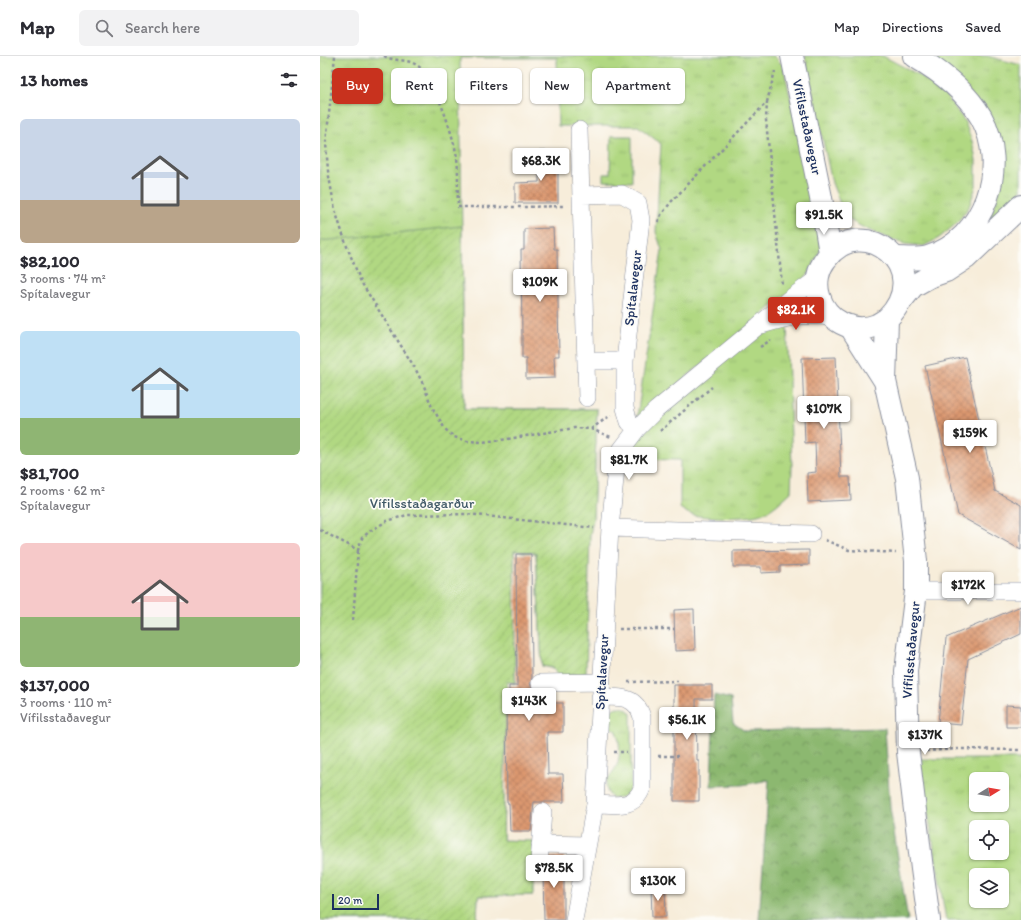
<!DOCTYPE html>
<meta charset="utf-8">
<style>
:root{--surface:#fff;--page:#f2f2f3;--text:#2b2b33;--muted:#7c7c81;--line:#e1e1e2;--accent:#c8321e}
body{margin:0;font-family:Itim,sans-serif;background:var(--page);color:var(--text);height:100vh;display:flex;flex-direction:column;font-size:15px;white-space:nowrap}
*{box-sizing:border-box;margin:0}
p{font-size:13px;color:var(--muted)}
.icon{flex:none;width:22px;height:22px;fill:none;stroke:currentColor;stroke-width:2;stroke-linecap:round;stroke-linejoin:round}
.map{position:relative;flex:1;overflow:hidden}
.sheet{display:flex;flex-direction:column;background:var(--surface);width:320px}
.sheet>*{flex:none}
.guide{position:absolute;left:12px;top:12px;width:380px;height:36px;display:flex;gap:8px}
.needle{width:26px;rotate:79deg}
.controls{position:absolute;left:649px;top:716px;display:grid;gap:8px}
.controls a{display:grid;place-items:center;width:40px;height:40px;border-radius:6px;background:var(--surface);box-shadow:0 1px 3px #0004;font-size:20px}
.scale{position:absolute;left:12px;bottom:10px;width:47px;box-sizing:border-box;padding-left:4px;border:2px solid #1b2f5e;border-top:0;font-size:11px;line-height:14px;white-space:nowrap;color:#1b2f5e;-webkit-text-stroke:3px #fdfcf7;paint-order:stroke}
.price{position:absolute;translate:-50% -34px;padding:0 9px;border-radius:4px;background:#fff;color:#222;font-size:13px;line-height:26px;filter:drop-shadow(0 1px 2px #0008)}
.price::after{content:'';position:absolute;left:50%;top:24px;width:12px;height:9px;margin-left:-6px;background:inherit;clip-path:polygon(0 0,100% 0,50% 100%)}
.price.active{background:var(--accent);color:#fff}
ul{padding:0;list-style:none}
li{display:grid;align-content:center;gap:8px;height:212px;padding:0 20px}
li span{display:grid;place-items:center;height:124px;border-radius:6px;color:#555}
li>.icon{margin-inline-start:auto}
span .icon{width:72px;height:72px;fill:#fffc;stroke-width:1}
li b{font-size:17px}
h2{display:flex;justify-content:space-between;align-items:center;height:48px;padding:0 20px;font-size:17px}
.chip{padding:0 14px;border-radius:6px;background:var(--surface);box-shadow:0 1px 3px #0004;font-size:14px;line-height:36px}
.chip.active{background:var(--accent);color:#fff}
header{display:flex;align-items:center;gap:24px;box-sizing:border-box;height:56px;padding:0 20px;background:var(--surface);border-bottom:1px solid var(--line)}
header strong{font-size:19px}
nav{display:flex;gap:22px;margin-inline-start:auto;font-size:14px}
.search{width:280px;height:36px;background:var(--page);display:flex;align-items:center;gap:10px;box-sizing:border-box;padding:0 14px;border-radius:6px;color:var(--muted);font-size:15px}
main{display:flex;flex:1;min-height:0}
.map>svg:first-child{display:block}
.grass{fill:url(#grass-tufts);stroke:#668470;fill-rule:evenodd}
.forest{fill:url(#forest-crowns);stroke:#547467}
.garden{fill:url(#garden-furrows);stroke:#668470}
.building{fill:url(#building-cross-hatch)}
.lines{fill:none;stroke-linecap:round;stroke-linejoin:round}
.minor-casing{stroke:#898e9c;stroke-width:18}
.major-casing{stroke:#898e9c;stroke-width:24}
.highway-casing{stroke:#898e9c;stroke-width:24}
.path{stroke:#898e9c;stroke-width:2.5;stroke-dasharray:3 3;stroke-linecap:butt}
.minor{stroke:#fff;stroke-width:17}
.major{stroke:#fff;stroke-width:22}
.highway{stroke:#fff;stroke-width:22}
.labels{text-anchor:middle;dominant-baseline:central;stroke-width:3.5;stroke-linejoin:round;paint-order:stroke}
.street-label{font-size:14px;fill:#1b2f5e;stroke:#fdfcf7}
.park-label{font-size:14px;fill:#405967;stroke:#fdfcf7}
</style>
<header>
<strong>Map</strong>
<div class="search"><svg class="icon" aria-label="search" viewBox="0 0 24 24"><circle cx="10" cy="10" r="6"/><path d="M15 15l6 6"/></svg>Search here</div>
<nav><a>Map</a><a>Directions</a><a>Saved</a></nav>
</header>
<main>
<section class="sheet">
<h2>13 homes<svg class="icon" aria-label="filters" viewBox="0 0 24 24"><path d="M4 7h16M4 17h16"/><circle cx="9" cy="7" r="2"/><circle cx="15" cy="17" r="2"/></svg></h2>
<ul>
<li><span style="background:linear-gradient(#c9d6e8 65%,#b9a48a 0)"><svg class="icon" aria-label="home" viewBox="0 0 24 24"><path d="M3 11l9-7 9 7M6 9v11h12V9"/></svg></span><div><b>$82,100</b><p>3 rooms · 74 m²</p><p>Spítalavegur</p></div></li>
<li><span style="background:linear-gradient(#bfe0f5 70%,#8fb573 0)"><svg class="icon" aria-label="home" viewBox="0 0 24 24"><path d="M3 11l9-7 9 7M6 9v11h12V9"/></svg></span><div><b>$81,700</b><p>2 rooms · 62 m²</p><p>Spítalavegur</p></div></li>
<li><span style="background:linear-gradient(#f6c9c9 60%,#8fb573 0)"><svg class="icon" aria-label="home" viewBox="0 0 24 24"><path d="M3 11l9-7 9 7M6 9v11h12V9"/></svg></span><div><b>$137,000</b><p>3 rooms · 110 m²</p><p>Vífilsstaðavegur</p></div></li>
</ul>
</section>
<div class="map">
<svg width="701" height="864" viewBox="0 0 701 864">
<defs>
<pattern id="grass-tufts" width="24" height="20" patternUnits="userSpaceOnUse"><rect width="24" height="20" fill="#b1d882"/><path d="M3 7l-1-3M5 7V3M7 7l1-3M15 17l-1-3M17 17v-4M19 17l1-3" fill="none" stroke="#98ba73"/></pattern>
<pattern id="forest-crowns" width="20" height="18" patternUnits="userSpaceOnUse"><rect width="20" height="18" fill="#8cb870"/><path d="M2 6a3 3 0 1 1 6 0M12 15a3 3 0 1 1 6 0" fill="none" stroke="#72965f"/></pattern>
<pattern id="garden-furrows" width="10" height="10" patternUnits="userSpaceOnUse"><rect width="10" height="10" fill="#b1d882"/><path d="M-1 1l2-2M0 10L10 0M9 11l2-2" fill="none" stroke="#98ba73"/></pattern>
<pattern id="building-cross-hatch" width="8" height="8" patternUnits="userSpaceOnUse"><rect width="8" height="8" fill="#dc9870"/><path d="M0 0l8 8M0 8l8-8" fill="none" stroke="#b27c5f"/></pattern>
</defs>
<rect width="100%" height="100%" fill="#fdfcf7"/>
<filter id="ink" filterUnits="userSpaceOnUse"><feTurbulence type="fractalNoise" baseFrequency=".025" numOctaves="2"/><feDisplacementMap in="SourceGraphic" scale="8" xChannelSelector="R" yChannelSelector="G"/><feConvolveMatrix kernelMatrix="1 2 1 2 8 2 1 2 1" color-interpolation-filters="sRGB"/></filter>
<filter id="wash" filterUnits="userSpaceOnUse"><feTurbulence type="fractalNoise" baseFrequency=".012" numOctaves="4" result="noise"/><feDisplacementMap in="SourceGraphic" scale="16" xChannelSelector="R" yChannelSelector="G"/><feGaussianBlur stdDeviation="0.9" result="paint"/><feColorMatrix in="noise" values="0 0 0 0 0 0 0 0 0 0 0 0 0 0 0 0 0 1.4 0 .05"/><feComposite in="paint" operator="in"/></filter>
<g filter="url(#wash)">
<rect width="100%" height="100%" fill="#f7edda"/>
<path class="grass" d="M0,0H454L463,9L487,115L501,193L488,219L429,270L317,361L342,194L336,176L341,88L318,70H238L237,2H140L144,353H277L273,463L238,620L233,612L222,610L216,497L194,495L195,627L187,626L183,784L213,839L158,840L157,864H0Z
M485,0H563L599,19L623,36L644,64L652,85L656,104V130L649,151L636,168L619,182L604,190L584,188L546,173L531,165L523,155L512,127Z
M612,0H667L701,9V134L667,170L681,130L680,82Z
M291,80H312V126L283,125V118H290Z
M467,265L472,411L471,436C462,444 453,454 441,458C428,463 387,462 373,459C368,458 364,455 360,452V404L304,403L322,378L431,280Z
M297,651C304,651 307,652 311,658V730C307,743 291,748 287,734C283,724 294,717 297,709C301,698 300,686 296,675L291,672L287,668C288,659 288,654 297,651Z
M599,703H701V864H626ZM656,723H682V749H656ZM656,771H682V797H656ZM656,819H682V845H656Z"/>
<path class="forest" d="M394,639L411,643L413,667L425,675L565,672L570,751L588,864H439L449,724L422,729L391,730Z"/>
<path class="garden" d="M142,170L144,353H277L273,463L270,479L266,618L238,620L233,612L222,610L216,497L194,495L195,627L187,626L183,784L214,785L213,839L158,840L157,864H0V185Z"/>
<g id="blocks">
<path class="building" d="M219,95H238V147H195V127L219,126Z
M233,172L234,193H237L239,300H234L235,322L206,323V302H202V280L201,194H204V173Z
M516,301L521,421H530L531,444L488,446L487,417L496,416L495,386L485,387L482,302Z
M645,301L675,435L701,449V494L638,459L605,310Z
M489,494V509L460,510V516L441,517V511H413V495Z
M196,498H211L212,622L210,627L212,633V647H243V676H227L228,718H243L244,746H214L211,775H190L189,747H187L186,647H189V630H197Z
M701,550V578L648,603L641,669L618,667L626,582Z
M374,553L375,594L355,595L354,554Z
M354,629H392V643H376L377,705H379V745H354Z
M686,649L701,650V671H686Z
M244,800V864H224L223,815L227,811L229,801Z
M331,830H345L346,861H332Z"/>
</g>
</g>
<g filter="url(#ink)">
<use href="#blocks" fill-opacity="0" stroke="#898e9c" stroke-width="1"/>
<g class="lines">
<defs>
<path id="minor" d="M259,74L267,342
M261,139L302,138L318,147L321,164L305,305V352L309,366L317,373
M442,269C467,261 487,256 513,262
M266,305H305
M290,472L491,478
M596,535H701
M220,627L281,626
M275,748C294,748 314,754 322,732V661C316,639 299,641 280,641
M220,788L267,789
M219,806L223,756
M254,864L275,748L290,472L297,403L301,394L317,373L336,354L438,270L468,244L497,223"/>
<path id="major" d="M472,0L501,142L510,197
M567,263C564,265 560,267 557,269C533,279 506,264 499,240C495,227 498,213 506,203C541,154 617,212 567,263L565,325L587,422L596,505V535L586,615L588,696L602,813L609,864
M530,270L565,325"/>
<path id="highway" d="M575,202C586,202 598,204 608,201C665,184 689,110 661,61C645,34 620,15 594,0
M581,245L593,230L609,221L626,215L646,202L701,150"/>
</defs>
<use href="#minor" class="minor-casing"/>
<use href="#major" class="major-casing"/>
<use href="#highway" class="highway-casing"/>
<path class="path" d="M15,0L6,87L8,115L15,154L26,188L41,226L95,312L104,330L111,349L125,373L134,381L147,385L161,386L181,384L254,372L271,373L291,381
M64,0C74,6 88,2 98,10C115,22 134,81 137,102C139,118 137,135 138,151H203L245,150
M447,46L455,15
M338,166L341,159L351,146L447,46L446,64L462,229
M440,291L451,284
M271,373L291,359
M340,375L392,331
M0,474L38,494L42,482L50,475L67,465L87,459L147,458L274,472
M505,484L529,494L576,497
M33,564L38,494
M299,573H354
M308,626L358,625
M606,695L637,693L701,694
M294,696H307
M338,700H358"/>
<use href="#minor" class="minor"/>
<use href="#major" class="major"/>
<use href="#highway" class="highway"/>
</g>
</g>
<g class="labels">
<g class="street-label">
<text transform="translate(487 71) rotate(78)">Vífilsstaðavegur</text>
<text transform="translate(313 232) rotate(-84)">Spítalavegur</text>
<text transform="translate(591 594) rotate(-85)">Vífilsstaðavegur</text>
<text transform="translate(282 616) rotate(-87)">Spítalavegur</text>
</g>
<g class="park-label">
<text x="102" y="447">Vífilsstaðagarður</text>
</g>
</g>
</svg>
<div class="controls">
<a><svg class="needle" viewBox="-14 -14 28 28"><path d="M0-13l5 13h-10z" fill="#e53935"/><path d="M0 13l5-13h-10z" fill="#7c7c81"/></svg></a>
<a><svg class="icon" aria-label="locate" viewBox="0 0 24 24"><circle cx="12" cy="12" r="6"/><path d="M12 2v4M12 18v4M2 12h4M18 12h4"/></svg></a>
<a><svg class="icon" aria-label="layers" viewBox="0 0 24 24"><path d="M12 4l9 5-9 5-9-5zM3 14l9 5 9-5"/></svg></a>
</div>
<div class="scale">20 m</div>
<b class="price" style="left:221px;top:126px">$68.3K</b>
<b class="price" style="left:504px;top:180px">$91.5K</b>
<b class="price" style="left:220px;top:247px">$109K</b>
<b class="price active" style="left:476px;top:275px">$82.1K</b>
<b class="price" style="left:504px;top:374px">$107K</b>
<b class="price" style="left:650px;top:398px">$159K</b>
<b class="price" style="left:309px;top:425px">$81.7K</b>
<b class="price" style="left:648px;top:550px">$172K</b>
<b class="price" style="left:209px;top:666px">$143K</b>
<b class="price" style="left:367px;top:685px">$56.1K</b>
<b class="price" style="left:605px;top:700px">$137K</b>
<b class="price" style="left:234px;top:833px">$78.5K</b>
<b class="price" style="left:338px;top:846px">$130K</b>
<div class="guide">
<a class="chip active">Buy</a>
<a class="chip">Rent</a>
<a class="chip">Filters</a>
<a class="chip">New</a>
<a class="chip">Apartment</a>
</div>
</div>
</main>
